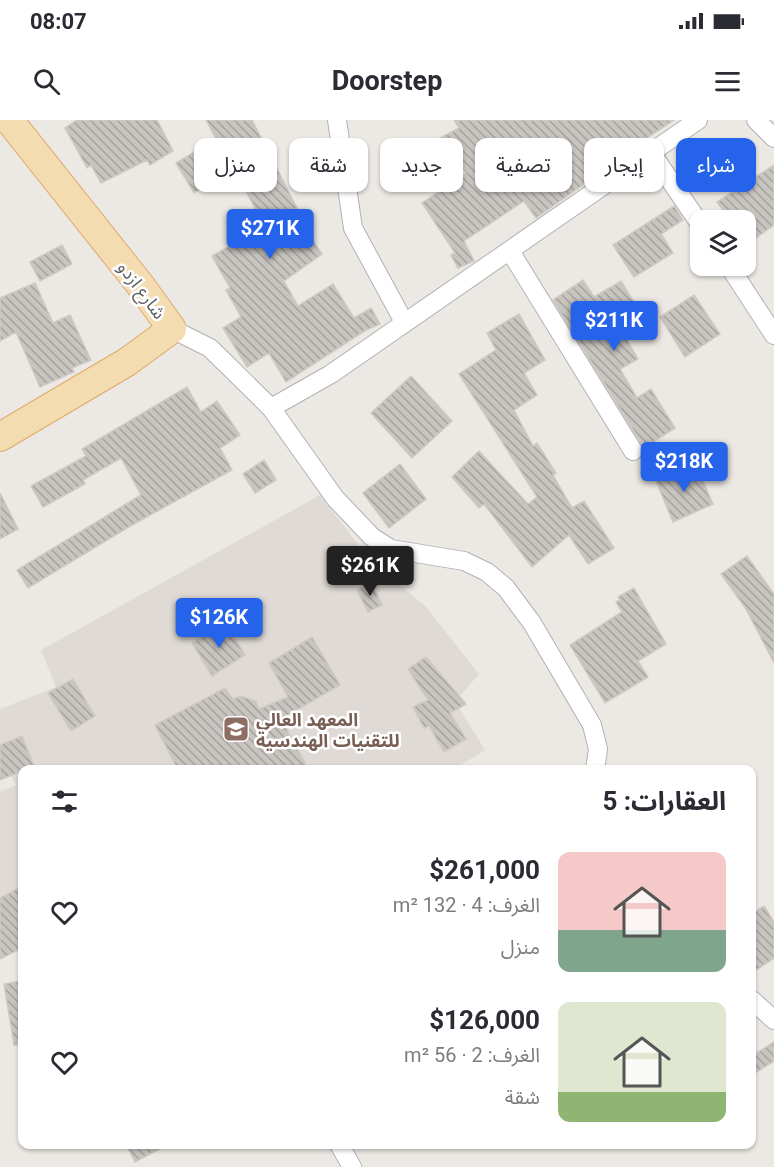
<!DOCTYPE html>
<html lang="ar">
<meta charset="utf-8">
<style>
:root{--surface:#fff;--page:#f2f2f3;--text:#2b2b33;--muted:#7c7c81;--accent:#2563eb}
body{margin:0;font-family:Roboto,"Noto Sans Arabic",sans-serif;background:var(--page);color:var(--text);direction:rtl;height:100vh;display:flex;flex-direction:column;font-size:22px;white-space:nowrap}
*{box-sizing:border-box;margin:0}
p{font-size:20px;color:var(--muted)}
.icon{flex:none;width:33px;height:33px;fill:none;stroke:currentColor;stroke-width:2;stroke-linecap:round;stroke-linejoin:round}
.map{position:relative;flex:1;overflow:hidden;direction:ltr}
.sheet{position:absolute;left:18px;top:645px;width:738px;height:384px;display:flex;flex-direction:column;background:var(--surface);border-radius:12px;box-shadow:0 2px 4px #0004;direction:rtl}
.sheet>*{flex:none}
.guide{position:absolute;left:18px;top:18px;width:738px;height:54px;direction:rtl;display:flex;gap:12px}
.tools{position:absolute;left:690px;top:90px;display:grid;gap:12px}
.tools a{display:grid;place-items:center;width:66px;height:66px;border-radius:12px;background:var(--surface);box-shadow:0 2px 4px #0004;font-size:30px}
.price{position:absolute;translate:-50% -51px;padding:0 14px;border-radius:6px;background:var(--accent);color:#fff;font-size:20px;line-height:39px;filter:drop-shadow(0 2px 3px #0008)}
.price::after{content:'';position:absolute;left:50%;top:36px;width:18px;height:14px;margin-left:-9px;background:inherit;clip-path:polygon(0 0,100% 0,50% 100%)}
.price.current{background:#222;color:#fff}
ul{padding:0;list-style:none}
li{display:flex;align-items:center;gap:18px;height:150px;padding:0 30px}
li span{display:grid;place-items:center;flex:none;width:168px;height:120px;border-radius:12px;color:#555}
li>.icon{margin-inline-start:auto}
span .icon{width:72px;height:72px;fill:#fffc;stroke-width:1}
li b{font-size:26px}
h2{display:flex;justify-content:space-between;align-items:center;height:72px;padding:0 30px;font-size:26px}
.tag{padding:0 21px;border-radius:12px;background:var(--surface);box-shadow:0 2px 4px #0004;font-size:21px;line-height:54px}
.tag.current{background:var(--accent);color:#fff}
.status{display:flex;justify-content:space-between;align-items:center;height:42px;padding:0 30px;background:var(--surface);direction:ltr}
.status svg{height:16px;fill:currentColor}
header{display:flex;justify-content:space-between;align-items:center;height:78px;padding:0 30px;background:var(--surface);font-size:27px;font-weight:700}
.map>svg:first-child{display:block}
.education{fill:#dfdad5}
.building{fill:url(#building-back-hatch);stroke:#d0c9c3;stroke-width:1.5}
.lines{fill:none;stroke-linecap:round;stroke-linejoin:round}
.street-casing{stroke:#afb2b4;stroke-width:20}
.primary-casing{stroke:#dea86b;stroke-width:30}
.street{stroke:#fff;stroke-width:18}
.primary{stroke:#f4dcb1;stroke-width:28}
.labels{text-anchor:middle;dominant-baseline:central;stroke-width:5;stroke-linejoin:round;paint-order:stroke}
.street-label{font-size:18px;fill:#5c6062;stroke:#fff}
.education-label{font-size:18px;font-weight:bold;fill:#785e54;stroke:#fff;text-anchor:start}
</style>
<div class="status"><b>08:07</b><svg viewBox="0 0 49 12"><path d="M0 12V9h3v3zM5 12V6h3v6zM10 12V3h3v9zM15 12V0h3v12zM26 1h20v11H26zM47 4h2v5h-2z"/></svg></div>
<header><svg class="icon" aria-label="menu" viewBox="0 0 24 24"><path d="M4 6h16M4 12h16M4 18h16"/></svg>Doorstep<svg class="icon" aria-label="search" viewBox="0 0 24 24"><circle cx="10" cy="10" r="6"/><path d="M15 15l6 6"/></svg></header>
<div class="map">
<svg width="774" height="1047" viewBox="0 0 774 1047">
<defs>
<pattern id="building-back-hatch" width="6" height="6" patternUnits="userSpaceOnUse" patternTransform="scale(1.5)"><rect width="6" height="6" fill="#c8c4c0"/><path d="M-1 5l2 2M0 0l6 6M5-1l2 2" fill="none" stroke="#a6a39f"/></pattern>
</defs>
<rect width="100%" height="100%" fill="#ece9e4"/>
<path class="education" d="M320,375L371,441L426,487L479,554L455,582L485,630L453,650H22V813L0,826V672L16,665L0,636V589L56,567L41,530Z"/>
<path class="building" d="M77,0H157L173,31L150,45L147,40L101,63L91,45L87,48L65,8Z
M206,0H252L297,88L293,91L322,134L284,161L298,186L333,164L354,198L371,188L380,204L366,210L286,262L269,233L247,247L223,208L241,197L226,170L230,168L212,136L265,106L234,50L194,73L176,43L216,19Z
M454,0H674L624,33L625,35L536,98L524,81L464,121L474,141L458,148L451,135L455,133L422,83L466,53L448,30L436,37L429,24L459,8Z
M774,45V105L746,125V100H730L717,82Z
M674,86L683,100L661,114L673,133L634,157L613,125Z
M62,125L72,144L40,161L30,142Z
M583,160L594,177L621,161L645,200L623,213L638,239L620,249L637,278L651,269L675,308L644,328L553,180Z
M35,163L53,203L70,195L91,240L72,248L74,252L40,267L16,212L0,221V178Z
M694,175L720,214L685,237L660,197Z
M519,194L545,240L524,253L537,275L514,290L533,326L537,323L556,353L553,355L572,388L584,381L614,428L588,444L569,415L532,447L484,384L479,388L452,357L479,331L528,384L537,377L459,254L496,230L487,213Z
M411,256L452,301L412,338L371,293Z
M187,267L201,292L217,281L240,315L220,328L232,350L132,405L28,468L17,450L141,375L121,338L83,360L85,364L43,387L31,366L86,336L82,329Z
M264,340L276,360L255,373L243,354Z
M400,344L426,379L389,408L363,373Z
M696,345L713,384L673,402L656,361Z
M0,373L18,409L0,419Z
M747,436L774,474V543L746,489L721,454Z
M371,462L382,485L368,492L357,470Z
M634,468L666,524L638,541L648,557L605,583L570,525L622,492L616,482L620,480L618,477Z
M225,502L245,535L212,556L192,523Z
M312,517L340,565L281,599L309,650H178L155,605L225,568L233,579L241,576L256,581L259,589L288,577L269,543Z
M426,537L466,584L450,593L466,619L444,632L429,606L424,608L413,587L428,580L408,549Z
M73,559L95,596L71,611L48,573Z
M22,616L34,646L0,660V625Z
M22,766V828L0,839V778Z
M764,786L774,802V838L752,853V794Z
M22,861V925H14L4,864Z
M774,922V941L752,955V936Z
M126,1024H169L135,1042Z"/>
<g class="lines">
<defs>
<path id="street" d="M337,0L353,108L404,202
M756,0L774,18
M650,31L700,104
M510,131L633,331
M729,146L774,215
M172,209L210,228L271,288L335,378L372,417L391,429L464,441L487,452L506,468L532,503L592,605L598,629L595,650
M271,288L331,254L698,0
M752,880L774,900
M339,1024L352,1047"/>
<path id="primary" d="M0,317L127,242L172,209L141,166L9,0"/>
</defs>
<use href="#street" class="street-casing"/>
<use href="#primary" class="primary-casing"/>
<use href="#street" class="street"/>
<use href="#primary" class="primary"/>
</g>
<defs>
<symbol id="university-square" viewBox="-11 -11 22 22"><rect x="-9" y="-9" width="18" height="18" rx="4" fill="#8d6e63" stroke="#fff"/><path d="M0-5L7-2L0 1L-7-2ZM-4 1L0 2.5L4 1V4Q0 6-4 4Z" fill="#fff"/></symbol>
</defs>
<g fill-rule="evenodd">
<use href="#university-square" x="221" y="594" width="30" height="30"/>
</g>
<g class="labels">
<g class="street-label">
<text transform="translate(142 170) rotate(53)">شارع ازدو</text>
</g>
<g class="education-label">
<text x="256" y="599">المعهد العالي<tspan x="256" dy="21">للتقنيات الهندسية</tspan></text>
</g>
</g>
</svg>
<div class="tools">
<a><svg class="icon" aria-label="layers" viewBox="0 0 24 24"><path d="M12 4l9 5-9 5-9-5zM3 14l9 5 9-5"/></svg></a>
</div>
<b class="price" style="left:270px;top:140px">$271K</b>
<b class="price" style="left:614px;top:232px">$211K</b>
<b class="price" style="left:684px;top:373px">$218K</b>
<b class="price current" style="left:370px;top:477px">$261K</b>
<b class="price" style="left:219px;top:529px">$126K</b>
<div class="guide">
<a class="tag current">شراء</a>
<a class="tag">إيجار</a>
<a class="tag">تصفية</a>
<a class="tag">جديد</a>
<a class="tag">شقة</a>
<a class="tag">منزل</a>
</div>
<section class="sheet">
<h2>العقارات: 5<svg class="icon" aria-label="filters" viewBox="0 0 24 24"><path d="M4 7h16M4 17h16"/><circle cx="9" cy="7" r="2"/><circle cx="15" cy="17" r="2"/></svg></h2>
<ul>
<li><span style="background:linear-gradient(#f6c9c9 65%,#7fa58c 0)"><svg class="icon" aria-label="home" viewBox="0 0 24 24"><path d="M3 11l9-7 9 7M6 9v11h12V9"/></svg></span><div><b>$261,000</b><p>الغرف: 4 · 132 m²</p><p>منزل</p></div><svg class="icon" aria-label="heart" viewBox="0 0 24 24"><path d="M12 20l-8-8c-3-5 5-10 8-4 3-6 11-1 8 4z"/></svg></li>
<li><span style="background:linear-gradient(#dfe7d0 75%,#8fb573 0)"><svg class="icon" aria-label="home" viewBox="0 0 24 24"><path d="M3 11l9-7 9 7M6 9v11h12V9"/></svg></span><div><b>$126,000</b><p>الغرف: 2 · 56 m²</p><p>شقة</p></div><svg class="icon" aria-label="heart" viewBox="0 0 24 24"><path d="M12 20l-8-8c-3-5 5-10 8-4 3-6 11-1 8 4z"/></svg></li>
</ul>
</section>
</div>
